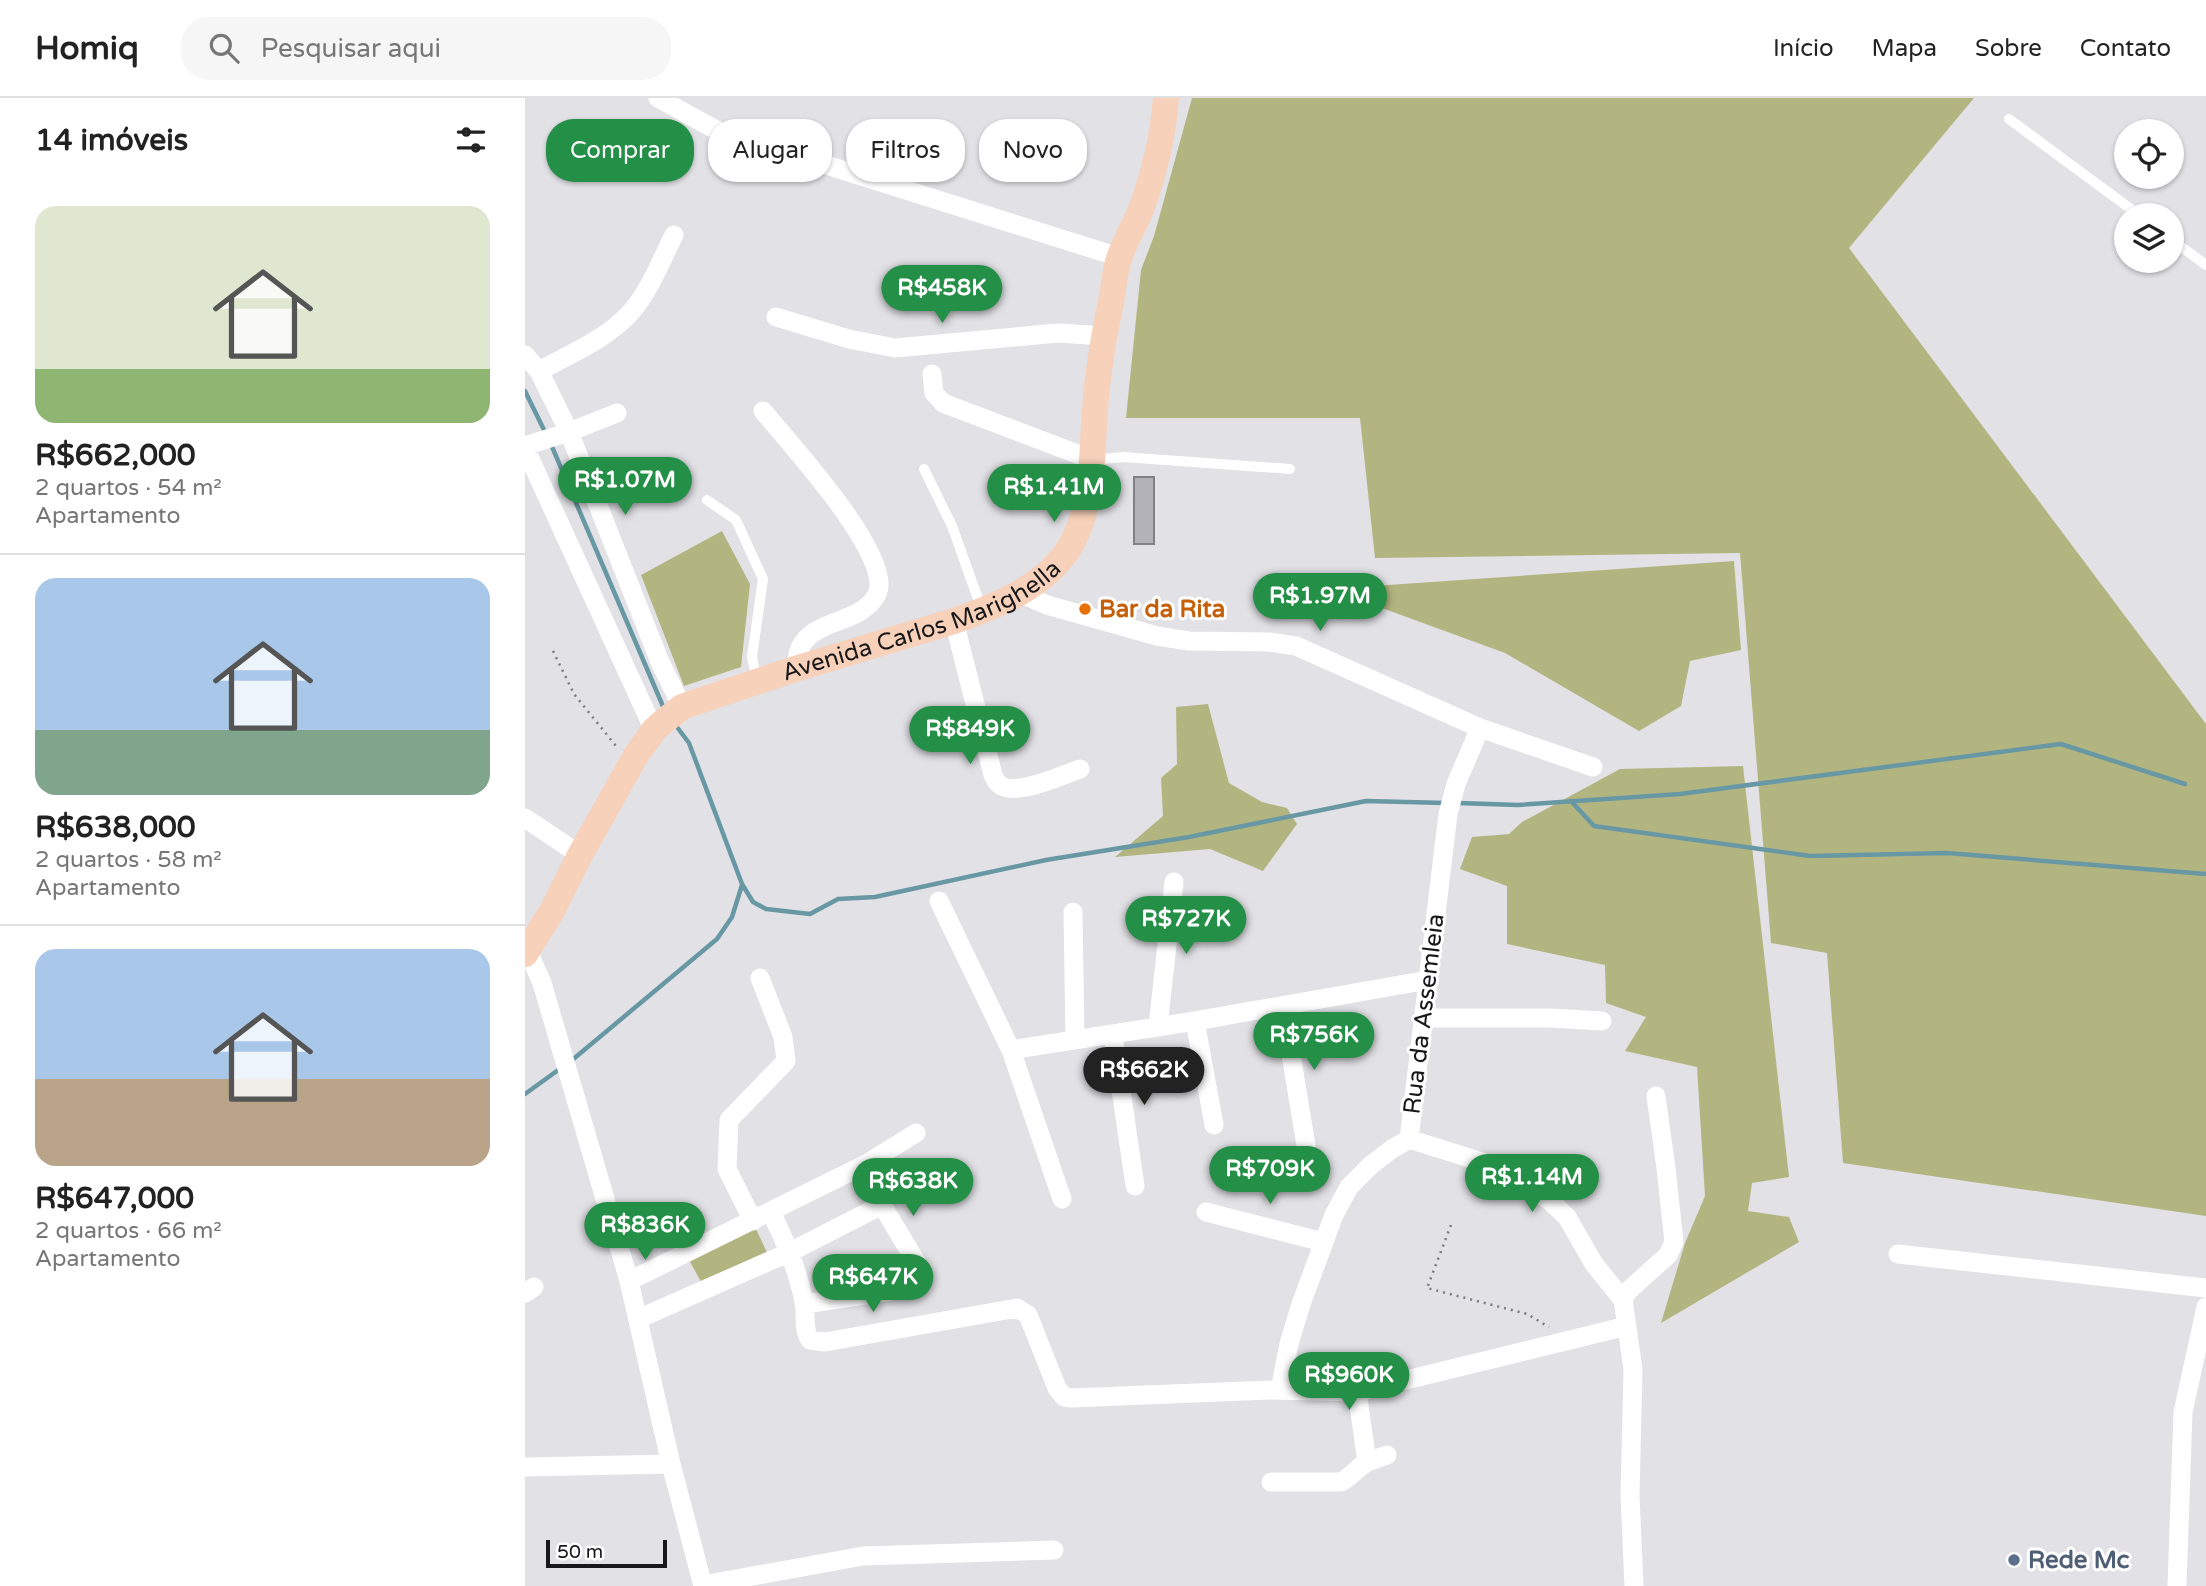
<!DOCTYPE html>
<html lang="pt">
<meta charset="utf-8">
<style>
:root{--surface:#fff;--page:#f6f6f6;--text:#222;--muted:#767676;--line:#e0e0e0;--accent:#248f47}
body{margin:0;font-family:"Varela Round",sans-serif;background:var(--page);color:var(--text);height:100vh;display:flex;flex-direction:column;font-size:26px;white-space:nowrap}
*{box-sizing:border-box;margin:0}
p{font-size:23px;color:var(--muted)}
.icon{flex:none;width:38px;height:38px;fill:none;stroke:currentColor;stroke-width:2;stroke-linecap:round;stroke-linejoin:round}
.map{position:relative;flex:1;overflow:hidden}
.drawer{display:flex;flex-direction:column;background:var(--surface);width:525px}
.drawer>*{flex:none}
.banner{position:absolute;left:21px;top:21px;width:665px;height:63px;display:flex;gap:14px}
.tools{position:absolute;left:1589px;top:21px;display:grid;gap:14px}
.tools a{display:grid;place-items:center;width:70px;height:70px;border-radius:50%;background:var(--surface);box-shadow:0 2px 5px #0004;font-size:35px}
.scale{position:absolute;left:21px;bottom:18px;width:121px;box-sizing:border-box;padding-left:7px;border:4px solid #18181a;border-top:0;font-size:19px;line-height:24px;white-space:nowrap;color:#18181a;-webkit-text-stroke:5px #fff;paint-order:stroke}
.price{position:absolute;translate:-50% -60px;padding:0 16px;border-radius:24px;background:var(--accent);color:#fff;font-size:23px;line-height:46px;filter:drop-shadow(0 2px 4px #0008)}
.price::after{content:'';position:absolute;left:50%;top:42px;width:21px;height:16px;margin-left:-10px;background:inherit;clip-path:polygon(0 0,100% 0,50% 100%)}
.price.current{background:#222;color:#fff}
ul{padding:0;list-style:none}
li{display:grid;align-content:center;gap:14px;height:371px;padding:0 35px}
li+li{border-top:2px solid var(--line)}
li span{display:grid;place-items:center;height:217px;border-radius:21px;color:#555}
li>.icon{margin-inline-start:auto}
span .icon{width:126px;height:126px;fill:#fffc;stroke-width:1}
li b{font-size:30px}
h2{display:flex;justify-content:space-between;align-items:center;height:84px;padding:0 35px;font-size:30px}
.chip{padding:0 24px;border-radius:28px;background:var(--surface);box-shadow:0 2px 5px #0004;font-size:24px;line-height:63px}
.chip.current{background:var(--accent);color:#fff}
header{display:flex;align-items:center;gap:42px;box-sizing:border-box;height:98px;padding:0 35px;background:var(--surface);border-bottom:2px solid var(--line)}
header strong{font-size:33px}
nav{display:flex;gap:38px;margin-inline-start:auto;font-size:24px}
.search{width:490px;height:63px;background:var(--page);display:flex;align-items:center;gap:18px;box-sizing:border-box;padding:0 24px;border-radius:28px;color:var(--muted);font-size:26px}
main{display:flex;flex:1;min-height:0}
.map>svg:first-child{display:block}
.green{fill:#b3b581}
.lines{fill:none;stroke-linecap:round;stroke-linejoin:round}
.stream{stroke:#6898a4;stroke-width:4.5}
.building{fill:#b2b2b8;stroke:#808085;stroke-width:2}
.path{stroke:#7b7b7f;stroke-width:2.5;stroke-dasharray:2 5;stroke-linecap:butt}
.lane{stroke:#fff;stroke-width:10}
.street{stroke:#fff;stroke-width:19}
.secondary{stroke:#f8d1ba;stroke-width:26}
.food-dot{fill:#e8710a;stroke:#fff;stroke-width:2.5}
.service-dot{fill:#5c6f8a;stroke:#fff;stroke-width:2.5}
.labels{text-anchor:middle;dominant-baseline:central;stroke-width:6;stroke-linejoin:round;paint-order:stroke}
.food-label{font-size:24px;font-weight:bold;fill:#c56008;stroke:#fff;text-anchor:start}
.street-label{font-size:24px;fill:#18181a;stroke:#fff}
.service-label{font-size:24px;font-weight:bold;fill:#4e5e75;stroke:#fff;text-anchor:start}
</style>
<header>
<strong>Homiq</strong>
<div class="search"><svg class="icon" aria-label="search" viewBox="0 0 24 24"><circle cx="10" cy="10" r="6"/><path d="M15 15l6 6"/></svg>Pesquisar aqui</div>
<nav><a>Início</a><a>Mapa</a><a>Sobre</a><a>Contato</a></nav>
</header>
<main>
<section class="drawer">
<h2>14 imóveis<svg class="icon" aria-label="filters" viewBox="0 0 24 24"><path d="M4 7h16M4 17h16"/><circle cx="9" cy="7" r="2"/><circle cx="15" cy="17" r="2"/></svg></h2>
<ul>
<li><span style="background:linear-gradient(#dfe7d0 75%,#8fb573 0)"><svg class="icon" aria-label="home" viewBox="0 0 24 24"><path d="M3 11l9-7 9 7M6 9v11h12V9"/></svg></span><div><b>R$662,000</b><p>2 quartos · 54 m²</p><p>Apartamento</p></div></li>
<li><span style="background:linear-gradient(#a9c7e8 70%,#7fa58c 0)"><svg class="icon" aria-label="home" viewBox="0 0 24 24"><path d="M3 11l9-7 9 7M6 9v11h12V9"/></svg></span><div><b>R$638,000</b><p>2 quartos · 58 m²</p><p>Apartamento</p></div></li>
<li><span style="background:linear-gradient(#a9c7e8 60%,#b9a48a 0)"><svg class="icon" aria-label="home" viewBox="0 0 24 24"><path d="M3 11l9-7 9 7M6 9v11h12V9"/></svg></span><div><b>R$647,000</b><p>2 quartos · 66 m²</p><p>Apartamento</p></div></li>
</ul>
</section>
<div class="map">
<svg width="1681" height="1488" viewBox="0 0 1681 1488">
<rect width="100%" height="100%" fill="#e1e1e6"/>
<path class="green" d="M667,0H1449L1324,150L1681,626V1118L1318,1065L1302,855L1246,845L1215,455L850,460L835,320H601L616,172L629,138Z
M197,433L225,486L216,569L159,588L116,477Z
M1209,463L1216,552L1165,563L1156,608L1114,633L980,555L805,491Z
M683,606L704,685L737,704L762,710L772,726L738,773L685,751L590,759L638,718L636,680L652,666L651,609Z
M1218,668L1264,1079L1227,1085L1223,1113L1264,1119L1274,1144L1136,1225L1160,1145L1180,1098L1172,969L1100,953L1121,919L1081,905L1080,867L982,846V788L935,771L947,739L984,736L997,724L1095,671Z
M230,1129L245,1161L181,1193L164,1162Z"/>
<g class="lines">
<path class="stream" d="M0,293L21,336
M25,344L140,613
M149,625L164,645L217,786L228,804L241,811L285,816L313,801L350,799L521,762L664,739L841,703L921,705
M1046,703L1069,728L1285,758L1422,755L1681,776
M933,705L993,707L1155,696L1536,646L1660,686
M46,963L192,841L207,819L217,787
M0,996L36,970"/>
</g>
<path class="building" d="M609,379H629V446H609Z"/>
<g class="lines">
<path class="path" d="M28,553L49,596L91,648
M926,1127L902,1190L1002,1216L1024,1229"/>
<path class="lane" d="M1484,21L1614,117
M1647,142L1681,167
M568,362L598,359L765,371
M399,371L427,428L457,512
M182,402L211,422L238,481L227,559L232,582"/>
<path class="street" d="M133,0L193,33L594,159
M251,219L324,241L370,250L533,235L579,238
M0,257L14,273L44,334L135,564L157,609
M14,273C45,256 82,241 106,214C125,192 136,163 149,137
M407,276L409,295L418,305L568,362
M238,313C268,349 352,441 354,485C355,498 344,508 334,514C315,525 285,528 275,550C272,556 272,564 270,571
M0,348L44,334L92,315
M0,350L129,632
M494,495L522,507L632,538L664,543L744,544L771,548L955,630L1068,669
M429,523L468,677C470,680 471,684 474,686C489,700 537,677 555,671
M0,720L55,757
M414,803L486,952L537,1101
M548,814L550,942
M3,853L17,885L104,1183L146,1366L178,1488
M758,908L781,1047
M899,920H1026L1077,923
M670,923L689,1027
M633,928L649,784
M588,937L610,1088
M486,952L670,923L903,882
M884,1041L957,1064L1024,1102L1042,1119L1069,1166L1098,1202L1108,1271L1105,1397L1109,1488
M884,1041L923,716L931,686L955,630
M246,1114C260,1143 273,1172 279,1204C282,1217 277,1230 285,1242L300,1244L492,1210L503,1217L532,1290L539,1299L546,1300L745,1292L832,1294L1102,1228
M681,1114L798,1144
M228,1123L202,1071L204,1022L261,963L258,939L235,880
M1373,1156L1681,1190
M104,1183L341,1066L391,1035
M0,1195L9,1189
M1098,1202L1103,1193L1143,1157L1149,1144L1141,1070L1131,998
M280,1206L386,1190L397,1182L393,1167L357,1107L341,1066
M113,1221L265,1154L357,1107
M755,1292L764,1246L776,1206L809,1117L824,1089L846,1067L867,1051L884,1041
M832,1294L842,1364L862,1357
M0,1369L146,1366
M746,1384H816C826,1379 832,1370 842,1364
M178,1487L338,1458L529,1452
M1652,1488L1658,1314L1681,1209"/>
<path class="secondary" id="s1" d="M0,856L27,813L55,757L110,659L129,632L138,624L157,609L168,605L270,571L429,523C472,508 523,488 547,445C571,400 566,349 571,299C574,266 580,232 587,199C589,186 590,170 595,158C600,143 609,128 615,114C629,77 638,39 641,0"/>
</g>
<circle class="food-dot" cx="560" cy="511" r="7"/>
<circle class="service-dot" cx="1489" cy="1462" r="7"/>
<g class="labels">
<g class="food-label">
<text x="574" y="511">Bar da Rita</text>
</g>
<g class="street-label">
<text stroke="none"><textPath href="#s1" startOffset="550">Avenida Carlos Marighella</textPath></text>
<text transform="translate(899 916) rotate(-83)">Rua da Assemleia</text>
</g>
<g class="service-label">
<text x="1503" y="1462">Rede Mc</text>
</g>
</g>
</svg>
<div class="tools">
<a><svg class="icon" aria-label="locate" viewBox="0 0 24 24"><circle cx="12" cy="12" r="6"/><path d="M12 2v4M12 18v4M2 12h4M18 12h4"/></svg></a>
<a><svg class="icon" aria-label="layers" viewBox="0 0 24 24"><path d="M12 4l9 5-9 5-9-5zM3 14l9 5 9-5"/></svg></a>
</div>
<div class="scale">50 m</div>
<b class="price" style="left:417px;top:227px">R$458K</b>
<b class="price" style="left:100px;top:419px">R$1.07M</b>
<b class="price" style="left:529px;top:426px">R$1.41M</b>
<b class="price" style="left:795px;top:535px">R$1.97M</b>
<b class="price" style="left:445px;top:668px">R$849K</b>
<b class="price" style="left:661px;top:858px">R$727K</b>
<b class="price" style="left:789px;top:974px">R$756K</b>
<b class="price current" style="left:619px;top:1009px">R$662K</b>
<b class="price" style="left:745px;top:1108px">R$709K</b>
<b class="price" style="left:1007px;top:1116px">R$1.14M</b>
<b class="price" style="left:388px;top:1120px">R$638K</b>
<b class="price" style="left:120px;top:1164px">R$836K</b>
<b class="price" style="left:348px;top:1216px">R$647K</b>
<b class="price" style="left:824px;top:1314px">R$960K</b>
<div class="banner">
<a class="chip current">Comprar</a>
<a class="chip">Alugar</a>
<a class="chip">Filtros</a>
<a class="chip">Novo</a>
</div>
</div>
</main>
